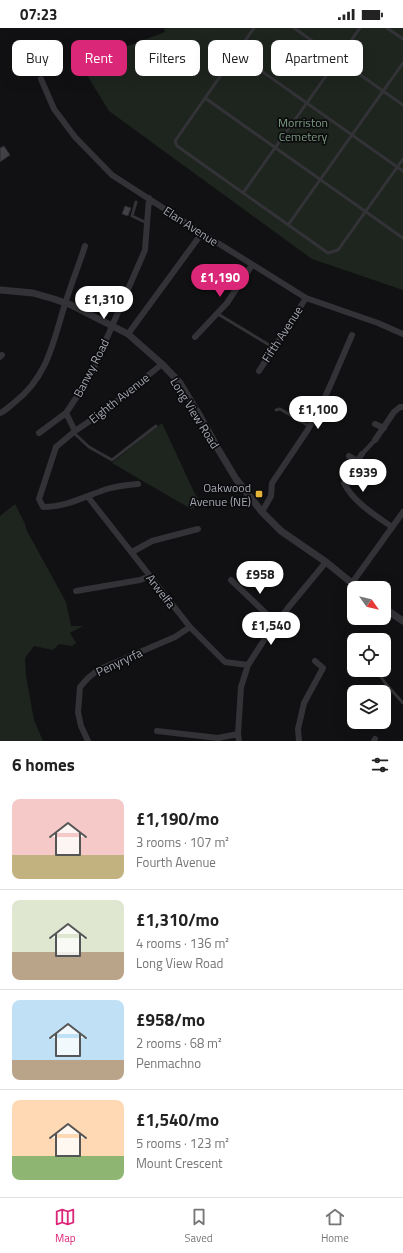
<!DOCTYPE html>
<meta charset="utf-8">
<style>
:root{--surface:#fff;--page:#f6f6f6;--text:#222;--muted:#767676;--line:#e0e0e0;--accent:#db2777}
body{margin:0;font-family:"Titillium Web",sans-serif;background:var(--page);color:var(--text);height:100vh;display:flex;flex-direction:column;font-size:15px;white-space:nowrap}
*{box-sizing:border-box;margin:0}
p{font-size:13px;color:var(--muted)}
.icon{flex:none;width:22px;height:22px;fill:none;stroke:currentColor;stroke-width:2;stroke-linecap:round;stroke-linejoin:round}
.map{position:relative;height:713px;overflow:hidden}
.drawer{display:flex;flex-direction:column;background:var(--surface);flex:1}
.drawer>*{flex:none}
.top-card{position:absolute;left:12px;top:12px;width:379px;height:36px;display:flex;gap:8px}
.needle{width:26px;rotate:124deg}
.tools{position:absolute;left:347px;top:553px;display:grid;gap:8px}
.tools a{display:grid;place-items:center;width:44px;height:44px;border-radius:8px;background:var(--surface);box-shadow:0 4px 16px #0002;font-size:20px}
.price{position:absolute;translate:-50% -34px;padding:0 9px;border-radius:14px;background:#fff;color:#222;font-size:13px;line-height:26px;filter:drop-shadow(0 1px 2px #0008)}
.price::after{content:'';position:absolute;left:50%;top:24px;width:12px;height:9px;margin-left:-6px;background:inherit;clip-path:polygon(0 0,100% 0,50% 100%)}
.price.selected{background:var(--accent);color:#fff}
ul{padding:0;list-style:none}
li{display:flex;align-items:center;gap:12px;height:100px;padding:0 12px}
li+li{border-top:1px solid var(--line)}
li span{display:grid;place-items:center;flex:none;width:112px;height:80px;border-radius:8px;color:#555}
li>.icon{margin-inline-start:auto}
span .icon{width:48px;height:48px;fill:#fffc;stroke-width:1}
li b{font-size:17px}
h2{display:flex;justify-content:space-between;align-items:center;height:48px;padding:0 12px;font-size:17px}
.tag{padding:0 14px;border-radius:8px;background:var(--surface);box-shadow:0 4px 16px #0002;font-size:14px;line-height:36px}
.tag.selected{background:var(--accent);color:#fff}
.status{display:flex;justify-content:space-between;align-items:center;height:28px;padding:0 20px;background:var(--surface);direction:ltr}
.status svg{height:11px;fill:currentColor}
.menu{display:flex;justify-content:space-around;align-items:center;height:56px;border-top:1px solid var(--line);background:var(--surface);font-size:11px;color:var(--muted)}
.menu a{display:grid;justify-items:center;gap:2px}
.menu .selected{color:var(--accent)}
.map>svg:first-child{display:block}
.green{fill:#1e251f}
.building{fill:#414146;stroke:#2c2b2f}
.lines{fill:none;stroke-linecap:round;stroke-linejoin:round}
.service{stroke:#333337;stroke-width:3}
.pedestrian{stroke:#333337;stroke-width:4.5}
.minor{stroke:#333337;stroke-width:6}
.tertiary{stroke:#333337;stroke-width:7}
.poi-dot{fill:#e4b438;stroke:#0c0c0e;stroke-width:1.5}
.labels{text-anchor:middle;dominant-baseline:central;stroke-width:3.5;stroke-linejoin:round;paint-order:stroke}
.park-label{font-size:12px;fill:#7c9c80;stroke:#0c0c0e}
.street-label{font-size:12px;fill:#a4a7b2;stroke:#0c0c0e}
.poi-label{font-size:12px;fill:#a4a7b2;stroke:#0c0c0e;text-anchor:end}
</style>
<div class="status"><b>07:23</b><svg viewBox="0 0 49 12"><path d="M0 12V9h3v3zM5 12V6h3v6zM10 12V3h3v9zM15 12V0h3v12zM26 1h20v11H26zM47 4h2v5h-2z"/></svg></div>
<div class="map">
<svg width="403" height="713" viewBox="0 0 403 713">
<rect width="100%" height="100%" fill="#111113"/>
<path class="green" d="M164,0H403V262L312,231L109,83L80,36L165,4Z
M162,395L194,464L201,475L191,481L112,435Z
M15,476L25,496L27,503L66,574L71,598H83L70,605L76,615L72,618L59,616L53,622L34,618L25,630L26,648L34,692L43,713H0V488Z"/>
<path class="building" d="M4,118L10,127L0,134V120Z
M125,178L131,180L128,188L122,186Z"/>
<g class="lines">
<path class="service" d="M254,0L175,113L177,118L328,225L338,222L403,131
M294,0L403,77
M387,0L403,11
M236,25L403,143
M205,70L403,210
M243,165L360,0
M136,174L132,188L147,195
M288,197L403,35
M218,286L274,320
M276,382L280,381L309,398
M74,405L89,419L112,432L156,398
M376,642L386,656L403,675"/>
<path class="pedestrian" d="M362,426L375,412"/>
<path class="minor" d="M41,51L54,81L75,109L112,147L205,207L306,270L378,295L403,306
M128,306L202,205
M195,309L227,275L252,237
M0,329L2,327
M259,343L306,270
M0,385C5,383 10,378 15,374C48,348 53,314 65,276C71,256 79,237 85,218
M66,385L75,403
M375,396L384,400
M39,405L66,385L78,367L93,342L145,222L149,170
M375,412L394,384L400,379H403
M362,426L344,455C353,474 375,487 392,499
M349,428L358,433
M138,456C127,457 116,458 107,461C86,468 66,479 43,479L39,471L56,419L75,403L106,382L162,336
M88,469L190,599L225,634L248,637
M262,484L271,468L272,455L307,403L320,380L330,358L352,307
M132,524L152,513L198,501
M231,552L276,595
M352,555L403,484
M76,563L140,552L150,548
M157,703L218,710L238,706
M88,713L81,698L78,684L80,659L88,650L98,642L175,609L190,599
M239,713L238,706L241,659L248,637L268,606L288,580L326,534
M299,713L298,701L304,675L323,640L315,633
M374,713L375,711"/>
<path class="tertiary" d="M0,262L33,265L54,271L71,277L128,306L162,336L180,355L200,388L218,421L236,451L262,484L281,503L326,534L358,560
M384,580L403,593"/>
</g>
<rect class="poi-dot" x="255" y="462" width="8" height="8" rx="2"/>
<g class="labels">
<g class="park-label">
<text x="303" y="94">Morriston<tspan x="303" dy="14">Cemetery</tspan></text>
</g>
<g class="street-label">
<text transform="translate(191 198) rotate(33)">Elan Avenue</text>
<text transform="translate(282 306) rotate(-57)">Fifth Avenue</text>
<text transform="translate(91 340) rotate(-63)">Banwy Road</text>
<text transform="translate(119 370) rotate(-38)">Eighth Avenue</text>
<text transform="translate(195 385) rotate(58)">Long View Road</text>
<text transform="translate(161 563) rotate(52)">Arwelfa</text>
<text transform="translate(119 634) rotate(-25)">Penyryrfa</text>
</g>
<g class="poi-label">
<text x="251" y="459">Oakwood<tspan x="251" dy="14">Avenue (NE)</tspan></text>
</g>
</g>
</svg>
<div class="tools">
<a><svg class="needle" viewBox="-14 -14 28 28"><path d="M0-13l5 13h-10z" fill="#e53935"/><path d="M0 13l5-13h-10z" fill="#767676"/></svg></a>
<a><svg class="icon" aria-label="locate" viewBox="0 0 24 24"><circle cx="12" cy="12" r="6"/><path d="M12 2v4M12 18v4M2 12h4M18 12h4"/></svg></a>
<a><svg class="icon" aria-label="layers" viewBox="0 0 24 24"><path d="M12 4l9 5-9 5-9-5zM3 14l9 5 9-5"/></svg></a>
</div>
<b class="price selected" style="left:220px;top:270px">£1,190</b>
<b class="price" style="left:104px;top:292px">£1,310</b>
<b class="price" style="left:318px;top:402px">£1,100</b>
<b class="price" style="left:363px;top:465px">£939</b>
<b class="price" style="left:260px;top:567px">£958</b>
<b class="price" style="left:271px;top:618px">£1,540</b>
<div class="top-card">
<a class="tag">Buy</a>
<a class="tag selected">Rent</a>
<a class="tag">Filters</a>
<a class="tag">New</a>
<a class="tag">Apartment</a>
</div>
</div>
<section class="drawer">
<h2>6 homes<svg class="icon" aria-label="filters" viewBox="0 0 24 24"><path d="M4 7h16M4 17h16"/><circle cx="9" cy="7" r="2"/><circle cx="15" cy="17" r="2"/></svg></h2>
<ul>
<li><span style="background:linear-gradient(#f6c9c9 70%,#c2b280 0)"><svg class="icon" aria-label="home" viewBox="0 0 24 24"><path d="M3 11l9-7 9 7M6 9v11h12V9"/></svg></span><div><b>£1,190/mo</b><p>3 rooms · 107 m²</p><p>Fourth Avenue</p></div></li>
<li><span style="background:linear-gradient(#dfe7d0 65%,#b9a48a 0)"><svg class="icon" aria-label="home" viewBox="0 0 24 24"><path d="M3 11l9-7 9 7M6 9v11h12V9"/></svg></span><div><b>£1,310/mo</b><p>4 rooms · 136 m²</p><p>Long View Road</p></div></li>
<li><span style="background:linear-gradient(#bfe0f5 75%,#b9a48a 0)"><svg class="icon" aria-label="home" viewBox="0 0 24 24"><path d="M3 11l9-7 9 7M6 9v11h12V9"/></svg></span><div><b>£958/mo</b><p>2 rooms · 68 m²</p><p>Penmachno</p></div></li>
<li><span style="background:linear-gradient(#ffd9b3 70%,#8fb573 0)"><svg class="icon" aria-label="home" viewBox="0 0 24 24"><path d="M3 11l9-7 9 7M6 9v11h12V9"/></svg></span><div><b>£1,540/mo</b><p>5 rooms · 123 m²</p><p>Mount Crescent</p></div></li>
</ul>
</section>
<nav class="menu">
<a class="selected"><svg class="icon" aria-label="map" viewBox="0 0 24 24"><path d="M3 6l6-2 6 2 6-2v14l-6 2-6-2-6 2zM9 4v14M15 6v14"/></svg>Map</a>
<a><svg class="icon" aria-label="saved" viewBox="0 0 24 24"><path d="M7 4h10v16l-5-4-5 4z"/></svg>Saved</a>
<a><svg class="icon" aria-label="home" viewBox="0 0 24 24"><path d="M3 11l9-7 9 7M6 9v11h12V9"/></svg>Home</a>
</nav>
